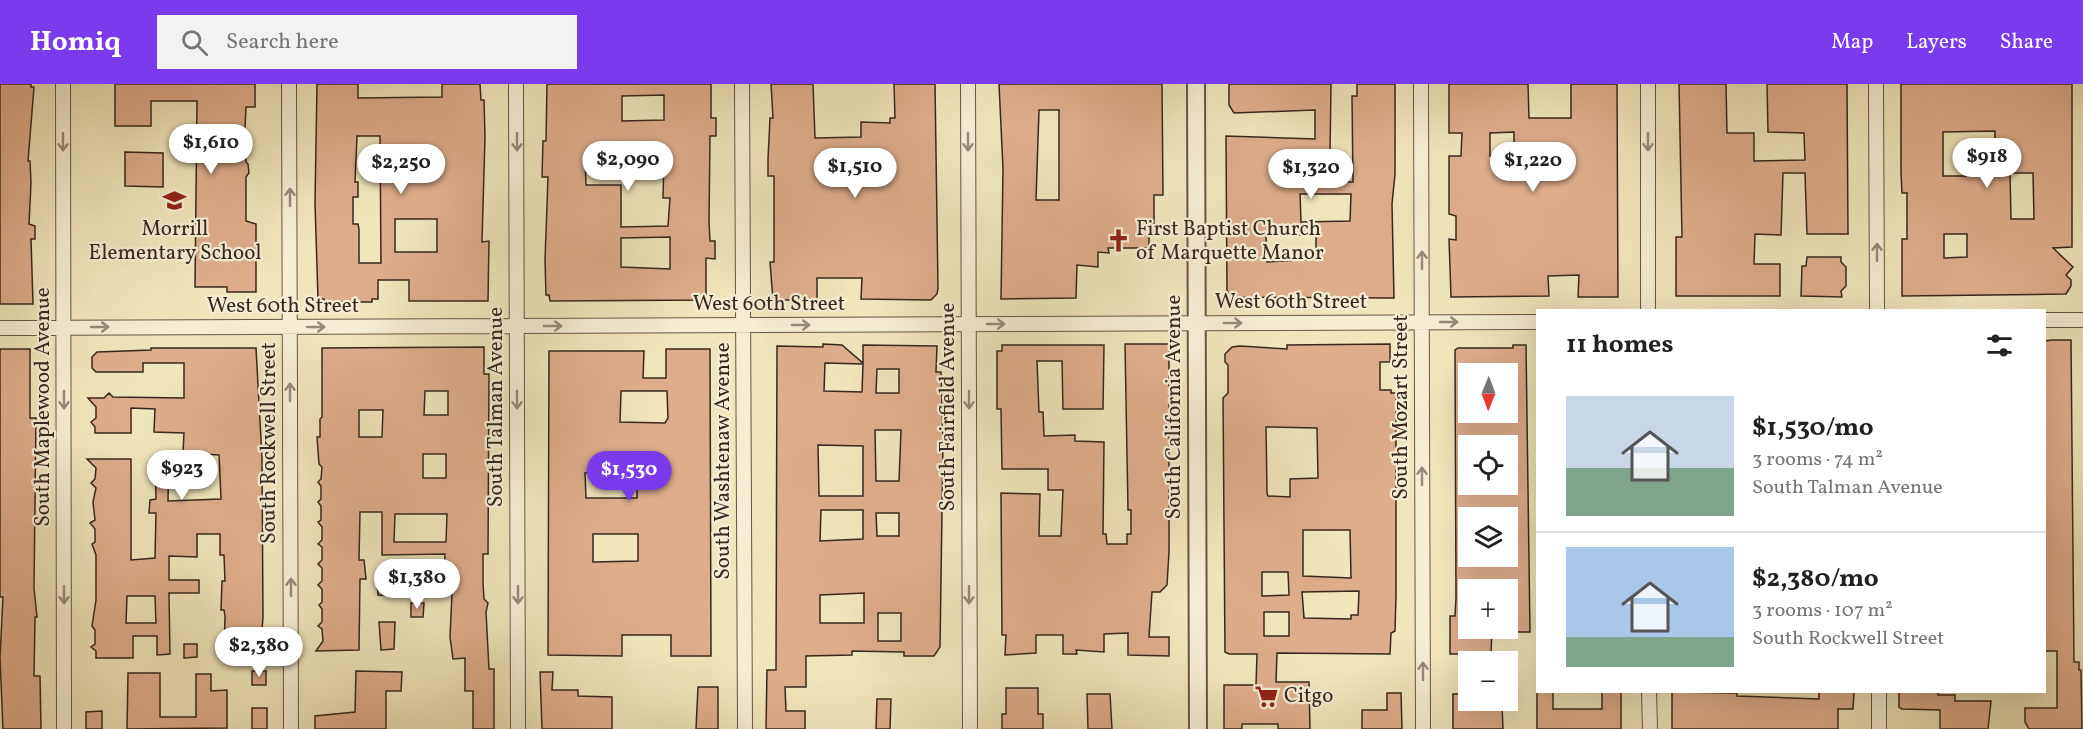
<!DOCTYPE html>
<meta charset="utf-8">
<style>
:root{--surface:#fff;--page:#f2f2f2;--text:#202124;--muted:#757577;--line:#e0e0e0;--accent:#7c3aed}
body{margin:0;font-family:Vollkorn,serif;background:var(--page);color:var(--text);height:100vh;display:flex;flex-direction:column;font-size:22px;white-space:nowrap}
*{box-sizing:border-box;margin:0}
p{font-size:20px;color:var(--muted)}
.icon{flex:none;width:33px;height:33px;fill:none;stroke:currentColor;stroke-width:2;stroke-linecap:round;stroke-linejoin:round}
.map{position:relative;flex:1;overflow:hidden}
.side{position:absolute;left:1536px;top:225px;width:510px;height:384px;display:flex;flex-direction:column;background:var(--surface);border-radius:0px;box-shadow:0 6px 24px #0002}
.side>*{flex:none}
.needle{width:39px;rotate:181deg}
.buttons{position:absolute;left:1458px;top:279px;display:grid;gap:12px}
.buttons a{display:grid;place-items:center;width:60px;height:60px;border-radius:0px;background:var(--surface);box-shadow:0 6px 24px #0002;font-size:30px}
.price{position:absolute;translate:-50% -51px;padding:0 14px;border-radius:21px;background:#fff;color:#222;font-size:20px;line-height:39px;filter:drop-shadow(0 2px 3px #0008)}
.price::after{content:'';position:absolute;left:50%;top:36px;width:18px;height:14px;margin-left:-9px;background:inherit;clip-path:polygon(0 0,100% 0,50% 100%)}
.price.current{background:var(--accent);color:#fff}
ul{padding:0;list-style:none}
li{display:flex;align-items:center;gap:18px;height:150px;padding:0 30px}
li+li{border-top:2px solid var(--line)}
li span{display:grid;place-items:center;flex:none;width:168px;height:120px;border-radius:0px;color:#555}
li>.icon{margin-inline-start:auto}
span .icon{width:72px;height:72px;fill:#fffc;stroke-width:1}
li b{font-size:26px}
h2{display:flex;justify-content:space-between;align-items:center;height:72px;padding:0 30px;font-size:26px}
header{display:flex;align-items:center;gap:36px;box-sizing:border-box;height:84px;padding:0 30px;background:var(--accent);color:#fff}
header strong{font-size:28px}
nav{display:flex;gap:33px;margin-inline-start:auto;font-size:21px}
.search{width:420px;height:54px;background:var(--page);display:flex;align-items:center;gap:15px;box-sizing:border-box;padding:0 21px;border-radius:0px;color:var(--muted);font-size:22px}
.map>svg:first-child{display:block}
.building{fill:#dead8c;stroke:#38271e;stroke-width:1.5;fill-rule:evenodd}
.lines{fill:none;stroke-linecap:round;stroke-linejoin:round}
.minor-casing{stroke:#665645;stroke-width:16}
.tertiary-casing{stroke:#665645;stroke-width:20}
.minor{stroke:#f5eed3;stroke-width:14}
.tertiary{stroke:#f5eed3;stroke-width:16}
.oneway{stroke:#968a78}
.labels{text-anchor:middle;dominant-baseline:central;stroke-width:4.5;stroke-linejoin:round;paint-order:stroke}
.poi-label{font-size:21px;fill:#38271e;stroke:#f5eed3;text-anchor:start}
.street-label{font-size:21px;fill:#38271e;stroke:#f5eed3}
</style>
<header>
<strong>Homiq</strong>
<div class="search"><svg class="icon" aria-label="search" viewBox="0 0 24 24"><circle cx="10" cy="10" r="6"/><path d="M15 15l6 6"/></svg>Search here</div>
<nav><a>Map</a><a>Layers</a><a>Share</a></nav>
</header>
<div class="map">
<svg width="2083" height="645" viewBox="0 0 2083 645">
<rect width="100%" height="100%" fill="#f0e5bb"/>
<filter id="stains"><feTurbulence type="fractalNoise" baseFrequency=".00333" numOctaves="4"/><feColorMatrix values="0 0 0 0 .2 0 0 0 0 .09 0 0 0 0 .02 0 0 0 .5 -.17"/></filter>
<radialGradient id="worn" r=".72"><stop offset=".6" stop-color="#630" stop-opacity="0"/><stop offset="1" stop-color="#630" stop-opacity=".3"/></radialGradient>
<path class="building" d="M0,0H31V3H34L28,77H30L31,99L29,140L35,142V155H31L33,220H0Z
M115,0H255V23H246L245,44L246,78L248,80L249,89L246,93V137L256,140V208H227V203H195L197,17H151V42H115Z
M317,0H358V14L442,13V0H480L481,16H484L485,53L482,158L489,157L488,217H409V196H378V215H372V218H324V215H318L315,119ZM357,52H380L381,179H359V145L358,140H353V113H358V98H355ZM395,135H437V168H395Z
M547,0H711V34H716V52H710L709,138L710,157H715V175L706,174V216L550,217L549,211H546L545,176L548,93H542L543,57H546ZM664,11V36L622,37V12ZM589,70L664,73L663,114H670L668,142L621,143V101H586L585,73ZM670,153V185L621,183V154Z
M771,0H813L815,54L861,53V38L890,39V34H895L894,0H935L938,204L937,210L931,216L861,215L862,194H817V216H773L770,178H774V92H768V75L770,34H773Z
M999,0H1162L1163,111H1154V149H1149V164H1108L1109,169L1098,168V183L1077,181L1076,214L1001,215L1003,85ZM1039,26H1059V116H1036Z
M1229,0H1331L1330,69H1328L1327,98H1353L1352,12H1357V0H1395V90L1392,120L1394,214L1233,213L1227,207L1226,52L1315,55V26L1234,29L1229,21ZM1300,110H1351L1350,137L1301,138ZM1266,151H1316V175L1267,178Z
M1449,0H1528L1529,34H1571V0H1617L1618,213H1578L1579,191L1548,192L1549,212L1451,213L1449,155L1456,156V132L1449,130V72H1461L1462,49H1449ZM1514,48V71L1490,72V49Z
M1679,0H1726L1727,49H1754V77L1805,76L1804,49L1768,48L1767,0H1847L1848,150H1807L1805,89H1783L1781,151L1755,150L1754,180H1780V212H1676V153H1682Z
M1901,0H2072V163L2053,164L2073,183L2066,191L2071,196V202L2066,210L1902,212V155H1907V109H1902L1901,89ZM1995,47V73H1966V92H1943V48ZM2010,89H2033L2034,135H2011ZM1944,150H1967V173L1944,174Z
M125,68L163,69V103L125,102Z
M1807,173H1841V178L1846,183V202L1841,207L1842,213L1801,212L1802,182H1806Z
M2052,256H2071L2074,578H2079V586H2081L2082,645H2029L2025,638V624H2057V567H2044V257Z
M823,260L842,261L863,279V261L937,262L936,288H941L943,359L940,563L934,572H904V568L852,567V571L806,572V603H785L786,627H805V645H766L767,586H776L777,262L823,263ZM825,279L863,280L862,308L824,307ZM877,285H899V309H876ZM875,346H901L899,397H876ZM818,361L863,362V412H819ZM821,426H863V455L820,457ZM876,429H899V452H877ZM864,509V539H820V511ZM878,529H901V557H878Z
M1125,260H1169V468L1167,501L1160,508H1152L1149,553H1169V572L1128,571V549L1104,550V568L1076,566L1077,570H1063V551H1036V569L1005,571L1006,551H1002L1001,409L1040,410L1039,452H1061L1063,406H1048V385H1002L1001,325H997V267H1002V261H1104L1103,325H1063L1062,277H1037L1039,328H1043L1044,352L1075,351V357L1104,358L1103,450H1106L1107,460H1127V450H1131V426H1128Z
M1390,260V278H1380V306H1391V309H1396V511L1395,547L1391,549L1390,570L1277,569L1276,598H1309L1310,645H1278V640H1242V645H1224V601H1256L1257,570H1229L1225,568L1223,314L1228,309V281L1225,278V270L1232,263L1240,262L1287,265V261ZM1266,343L1317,344L1318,394L1290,395V413L1268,412L1267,409ZM1303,446H1350L1351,494L1303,492ZM1262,488H1288L1289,511L1262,512ZM1359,507L1358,531H1351V535L1304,534L1302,508ZM1264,528H1289V552H1264Z
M1513,261H1526L1530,548H1510V534H1513L1514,506H1468V544H1492L1491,570H1450V532H1455L1456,514L1455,266L1458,264H1513ZM1468,290H1515L1514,333L1492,332V328H1468ZM1468,362H1514V400H1468ZM1468,434H1515V472H1468Z
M484,263V290H489L488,470H483V499L484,515L488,519L486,528L489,585H494V645H473V607H465V574L453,575L450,553L452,510H443L445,470L382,471V428H360L359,476H364L366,495H360L359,566L316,567L323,557L322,545L318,542L322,538V525L319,521L322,518V505L318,501L322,497V484L318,480L322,476V463L318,460L322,456V443L318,438L321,436V422L318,418L321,415V402L318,398L321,395L322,383L319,380L317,353H320V335L322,333V264ZM425,307H448V331H424ZM359,326H383L382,353H359ZM423,370H446V394H423ZM395,430H447L446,458H394Z
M151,264H256L262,374L263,533L260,572L224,573L225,532L224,526H221L222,497H225L224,471H220V450H197V473L169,472V496H199V509H169L170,570L157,571V552H133V574H96V567L91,563L95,560V546L92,542L96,516V471L92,460L95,458V445L90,439L95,436L93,418L96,404L91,399L95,395L96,384L87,375H131V476L155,474L156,429H149L150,416L156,415L155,372H169L168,417L221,415L219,371L183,369L184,349L154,348L155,325L131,324V349H95V343L91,338L96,334V323L88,314H104L109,309L113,313L184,314V279H143V288H96L92,284V273L97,268L151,266ZM127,512H155L156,539H126Z
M0,265H30V334H36L34,504L37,533H35L34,592H40L41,645H3L0,574L3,513H0Z
M666,265H710L711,572H671V551H622V572L548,571L549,267H644L643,294H666ZM621,307H667L668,334L665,339L620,338ZM637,388V414H586L585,389ZM593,450H638V477L593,478Z
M377,499L394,500V512L378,511Z
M411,519H424L423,533H411Z
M379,538H395L394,565L381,566Z
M184,560H197V573L184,574Z
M252,587H266V601H252Z
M356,587L402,588L401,607H386V645H315V632L355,628Z
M540,588H553L552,606H578V612L612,613V645H542Z
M128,589H160V633H196V590H211V607L227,606V644L127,645Z
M698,603H718V645H696Z
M1006,604H1038V630H1043V645H1002V630H1006Z
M1537,608H1553V625H1602V608H1621V645H1537Z
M1672,608L1737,609V612L1819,615V608H1854L1853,625H1838V645H1672Z
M1899,608H1938V611H1955V617H1991L1988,645H1940V626L1902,625L1899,623Z
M1387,609H1401L1402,645H1362V626H1387Z
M1087,610H1110L1112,645H1088Z
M1453,610H1468V616H1478V622H1502L1503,645H1453Z
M877,615H891L890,645H876Z
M252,624H267V645H252Z
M102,627V645H86V628Z"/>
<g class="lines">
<defs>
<path id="minor" d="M63,0L64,645
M289,0L291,645
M516,0L518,645
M742,0L745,645
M968,0L970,645
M1421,0L1423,645
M1648,0V226
M1876,0L1877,226
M2044,236H2083
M0,244L1538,238
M1649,608L1650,645
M1879,608V645"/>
<path id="tertiary" d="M1196,0L1198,645"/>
</defs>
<use href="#minor" class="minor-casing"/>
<use href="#tertiary" class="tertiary-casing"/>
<use href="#minor" class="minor"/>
<use href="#tertiary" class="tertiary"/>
</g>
<defs><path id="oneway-shaft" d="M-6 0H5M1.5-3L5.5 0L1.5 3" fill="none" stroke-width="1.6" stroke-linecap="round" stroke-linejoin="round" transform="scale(1.5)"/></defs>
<g class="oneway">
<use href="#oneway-shaft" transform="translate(63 58) rotate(90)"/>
<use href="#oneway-shaft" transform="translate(517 58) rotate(90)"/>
<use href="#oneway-shaft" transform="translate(968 58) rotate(90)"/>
<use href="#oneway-shaft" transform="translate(1648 58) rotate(90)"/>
<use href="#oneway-shaft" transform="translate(290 113) rotate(-90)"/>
<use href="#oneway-shaft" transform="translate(1877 168) rotate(-90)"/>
<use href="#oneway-shaft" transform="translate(1422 176) rotate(-90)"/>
<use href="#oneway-shaft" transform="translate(1449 238)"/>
<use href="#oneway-shaft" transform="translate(1233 239)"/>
<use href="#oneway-shaft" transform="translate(996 240)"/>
<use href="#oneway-shaft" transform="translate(801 241)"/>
<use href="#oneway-shaft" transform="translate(553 242)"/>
<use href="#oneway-shaft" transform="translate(100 243)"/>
<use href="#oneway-shaft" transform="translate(316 243)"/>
<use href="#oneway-shaft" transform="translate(290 308) rotate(-90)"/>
<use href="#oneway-shaft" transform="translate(64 316) rotate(90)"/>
<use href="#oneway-shaft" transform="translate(517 316) rotate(90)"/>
<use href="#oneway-shaft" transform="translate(969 316) rotate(90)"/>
<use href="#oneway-shaft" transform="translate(1422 392) rotate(-90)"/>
<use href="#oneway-shaft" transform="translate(291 503) rotate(-90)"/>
<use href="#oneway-shaft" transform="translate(64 511) rotate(90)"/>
<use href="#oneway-shaft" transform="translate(518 511) rotate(90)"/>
<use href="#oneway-shaft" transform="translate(969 511) rotate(90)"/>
<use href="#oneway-shaft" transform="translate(1423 587) rotate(-90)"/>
</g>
<defs>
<symbol id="school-bare" viewBox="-9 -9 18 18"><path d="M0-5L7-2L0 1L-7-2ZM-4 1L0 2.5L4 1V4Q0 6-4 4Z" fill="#8f2418" stroke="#f5eed3" stroke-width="2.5" paint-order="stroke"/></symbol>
<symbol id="church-bare" viewBox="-9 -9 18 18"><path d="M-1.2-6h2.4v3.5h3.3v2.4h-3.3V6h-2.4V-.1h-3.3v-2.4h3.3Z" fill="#8f2418" stroke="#f5eed3" stroke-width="2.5" paint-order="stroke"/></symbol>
<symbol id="supermarket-bare" viewBox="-9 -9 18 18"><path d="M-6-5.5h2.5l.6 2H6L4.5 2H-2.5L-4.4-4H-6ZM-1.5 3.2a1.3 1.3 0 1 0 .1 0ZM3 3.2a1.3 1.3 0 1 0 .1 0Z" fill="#8f2418" stroke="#f5eed3" stroke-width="2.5" paint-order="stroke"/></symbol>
</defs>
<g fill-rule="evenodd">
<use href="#school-bare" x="158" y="100" width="33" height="33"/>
<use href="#church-bare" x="1102" y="140" width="33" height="33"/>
<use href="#supermarket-bare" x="1250" y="596" width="33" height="33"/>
</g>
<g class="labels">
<g class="poi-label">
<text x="175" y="145" text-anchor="middle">Morrill<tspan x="175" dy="24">Elementary School</tspan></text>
<text x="1136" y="145">First Baptist Church<tspan x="1136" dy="24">of Marquette Manor</tspan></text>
<text x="1284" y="612">Citgo</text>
</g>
<g class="street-label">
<text x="1291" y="218">West 60th Street</text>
<text x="769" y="220">West 60th Street</text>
<text x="283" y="222">West 60th Street</text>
<text transform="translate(43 323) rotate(-90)">South Maplewood Avenue</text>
<text transform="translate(496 323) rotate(-90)">South Talman Avenue</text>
<text transform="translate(948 323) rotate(-90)">South Fairfield Avenue</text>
<text transform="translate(1174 323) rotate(-90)">South California Avenue</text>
<text transform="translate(1401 323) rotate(-90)">South Mozart Street</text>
<text transform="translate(269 359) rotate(-90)">South Rockwell Street</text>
<text transform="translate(723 377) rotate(-90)">South Washtenaw Avenue</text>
</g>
</g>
<rect width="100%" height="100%" filter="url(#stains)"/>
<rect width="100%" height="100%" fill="url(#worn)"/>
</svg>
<div class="buttons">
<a><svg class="needle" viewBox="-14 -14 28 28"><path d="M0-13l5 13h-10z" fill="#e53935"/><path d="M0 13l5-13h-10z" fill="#757577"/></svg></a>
<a><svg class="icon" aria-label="locate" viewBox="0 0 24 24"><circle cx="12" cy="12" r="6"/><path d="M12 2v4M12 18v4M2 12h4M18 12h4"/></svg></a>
<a><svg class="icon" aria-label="layers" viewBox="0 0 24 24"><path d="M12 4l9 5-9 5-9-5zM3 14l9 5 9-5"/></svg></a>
<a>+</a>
<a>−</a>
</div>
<b class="price" style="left:211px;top:91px">$1,610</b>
<b class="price" style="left:1987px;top:105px">$918</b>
<b class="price" style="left:628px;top:108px">$2,090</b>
<b class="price" style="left:1533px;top:109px">$1,220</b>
<b class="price" style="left:401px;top:111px">$2,250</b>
<b class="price" style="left:855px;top:115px">$1,510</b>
<b class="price" style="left:1311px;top:116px">$1,320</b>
<b class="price" style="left:182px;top:417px">$923</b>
<b class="price current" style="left:629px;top:418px">$1,530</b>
<b class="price" style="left:417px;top:526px">$1,380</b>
<b class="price" style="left:259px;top:594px">$2,380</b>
<section class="side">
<h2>11 homes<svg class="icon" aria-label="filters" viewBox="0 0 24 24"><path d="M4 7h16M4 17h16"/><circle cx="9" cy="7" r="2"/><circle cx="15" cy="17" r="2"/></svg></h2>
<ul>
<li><span style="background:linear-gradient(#c9d6e8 60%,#7fa58c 0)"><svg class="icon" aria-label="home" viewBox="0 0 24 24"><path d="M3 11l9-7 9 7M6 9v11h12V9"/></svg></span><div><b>$1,530/mo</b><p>3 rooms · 74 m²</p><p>South Talman Avenue</p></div></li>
<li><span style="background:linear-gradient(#a9c7e8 75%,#7fa58c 0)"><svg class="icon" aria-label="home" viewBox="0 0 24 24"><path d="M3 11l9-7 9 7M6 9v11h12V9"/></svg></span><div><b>$2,380/mo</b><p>3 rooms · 107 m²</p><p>South Rockwell Street</p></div></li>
</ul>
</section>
</div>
